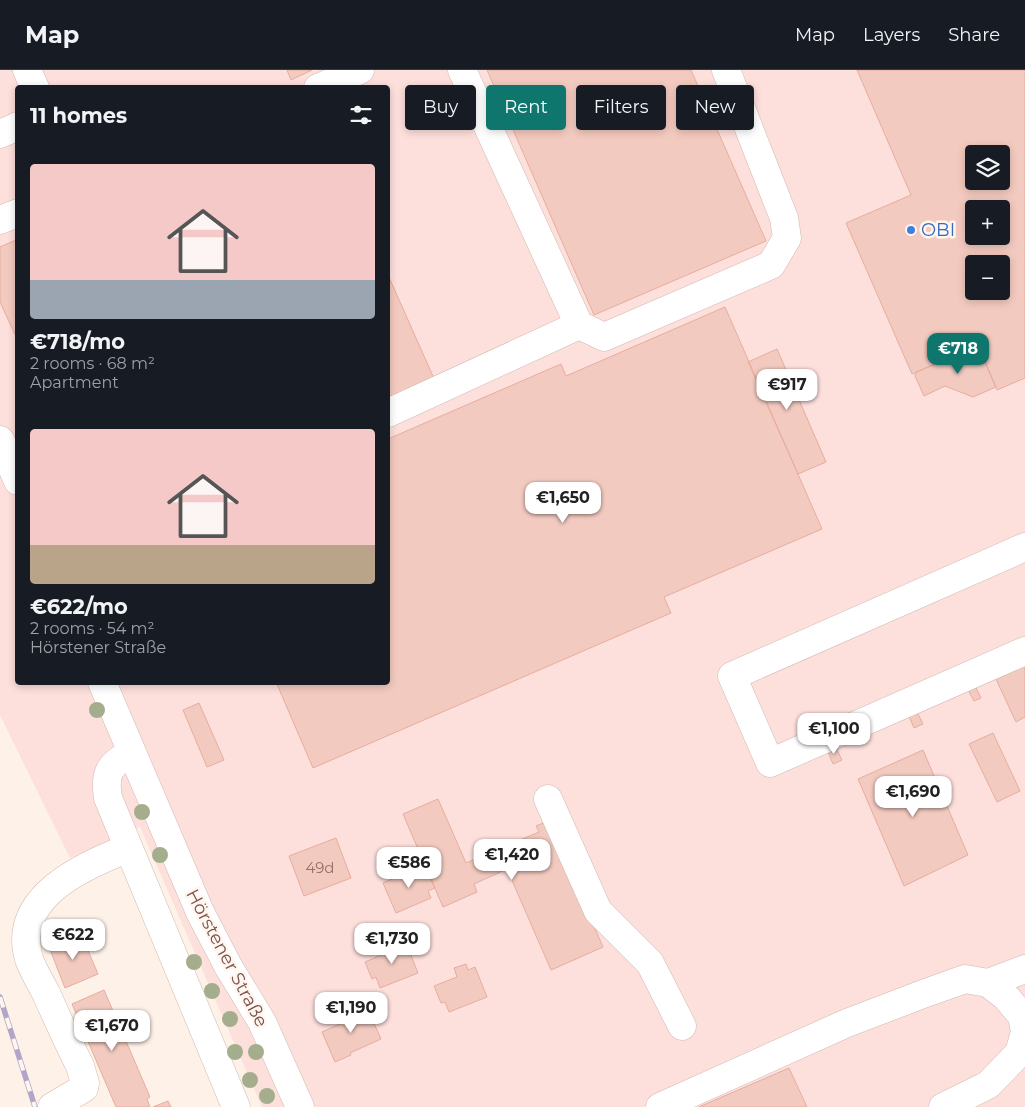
<!DOCTYPE html>
<meta charset="utf-8">
<style>
:root{--surface:#171b24;--page:#242831;--text:#f1f3f6;--muted:#9ea1a6;--line:#363941;--accent:#0f766e}
body{margin:0;font-family:Montserrat,sans-serif;background:var(--page);color:var(--text);height:100vh;display:flex;flex-direction:column;font-size:19px;white-space:nowrap}
*{box-sizing:border-box;margin:0}
p{font-size:16px;color:var(--muted)}
.icon{flex:none;width:28px;height:28px;fill:none;stroke:currentColor;stroke-width:2;stroke-linecap:round;stroke-linejoin:round}
.map{position:relative;flex:1;overflow:hidden}
.details{position:absolute;left:15px;top:15px;width:375px;height:600px;display:flex;flex-direction:column;background:var(--surface);border-radius:5px;box-shadow:0 2px 8px #0003}
.details>*{flex:none}
.top-card{position:absolute;left:405px;top:15px;width:475px;height:45px;display:flex;gap:10px}
.tools{position:absolute;left:965px;top:75px;display:grid;gap:10px}
.tools a{display:grid;place-items:center;width:45px;height:45px;border-radius:5px;background:var(--surface);box-shadow:0 2px 8px #0003;font-size:25px}
.price{position:absolute;translate:-50% -42px;padding:0 11px;border-radius:10px;background:#fff;color:#222;font-size:16px;line-height:32px;filter:drop-shadow(0 1px 2px #0008)}
.price::after{content:'';position:absolute;left:50%;top:30px;width:15px;height:11px;margin-left:-8px;background:inherit;clip-path:polygon(0 0,100% 0,50% 100%)}
.price.on{background:var(--accent);color:#fff}
ul{padding:0;list-style:none}
li{display:grid;align-content:center;gap:10px;height:265px;padding:0 15px}
li span{display:grid;place-items:center;height:155px;border-radius:5px;color:#555}
li>.icon{margin-inline-start:auto}
span .icon{width:90px;height:90px;fill:#fffc;stroke-width:1}
li b{font-size:21px}
h2{display:flex;justify-content:space-between;align-items:center;height:60px;padding:0 15px;font-size:21px}
.chip{padding:0 18px;border-radius:5px;background:var(--surface);box-shadow:0 2px 8px #0003;font-size:18px;line-height:45px}
.chip.on{background:var(--accent);color:#fff}
header{display:flex;align-items:center;gap:30px;box-sizing:border-box;height:70px;padding:0 25px;background:var(--surface);border-bottom:1px solid var(--line)}
header strong{font-size:24px}
nav{display:flex;gap:28px;margin-inline-start:auto;font-size:18px}
.map>svg:first-child{display:block}
.commercial{fill:#fddfdc;fill-rule:evenodd}
.building{fill:#f3cabf;stroke:#e6ad9f;fill-rule:evenodd}
.lines{fill:none;stroke-linecap:round;stroke-linejoin:round}
.minor-casing{stroke:#d2b9b0;stroke-width:29}
.minor{stroke:#fff;stroke-width:28}
.rail-casing{stroke:#b1a5c8;stroke-width:5.5}
.rail{stroke:#fff6ef;stroke-width:4;stroke-dasharray:11;stroke-linecap:butt}
.tree{fill:#a4ae8c}
.shop-dot{fill:#3f7fe0;stroke:#fff6ef;stroke-width:2}
.labels{text-anchor:middle;dominant-baseline:central;stroke-width:5;stroke-linejoin:round;paint-order:stroke}
.number-label{font-size:15px;fill:#977068}
.shop-label{font-size:18px;fill:#366cbe;stroke:#fff6ef;text-anchor:start}
.street-label{font-size:18px;fill:#78524b;stroke:#fff6ef}
</style>
<header>
<strong>Map</strong>
<nav><a>Map</a><a>Layers</a><a>Share</a></nav>
</header>
<div class="map">
<svg width="1025" height="1037" viewBox="0 0 1025 1037">
<rect width="100%" height="100%" fill="#fdf1e8"/>
<path class="commercial" d="M0,0H1025V1037H262L140,757L70,788L0,645ZM18,18H388V612H18ZM974,84H1001V111H974ZM974,139H1001V166H974ZM974,194H1001V221H974Z"/>
<path class="building" d="M287,0H312L291,10Z
M487,0H691L766,171L594,245Z
M857,0H1025V308L997,320L978,276L912,304L846,153L911,125ZM974,84H1001V111H974ZM974,139H1001V166H974ZM974,194H1001V221H974Z
M18,169V271L0,232V177Z
M388,205L436,313L388,334Z
M725,237L822,459L664,527L671,543L313,698L276,612H388V369L561,294L566,306Z
M978,276L996,317L973,327L945,316L924,326L915,306L916,302Z
M777,279L826,392L798,404L748,292Z
M1025,593V647L1016,652L995,607Z
M974,614L981,628L974,631L967,618Z
M199,633L224,690L207,697L183,640Z
M916,640L923,654L914,658L908,644Z
M993,663L1020,721L997,732L969,674Z
M835,676L842,690L833,694L827,680Z
M923,680L968,785L904,816L858,709Z
M438,729L466,793L539,762L536,756L548,751L603,877L551,900L507,799L474,814L477,822L443,837L403,744Z
M336,768L351,808L304,826L289,786Z
M422,796L423,801L427,799L435,818L428,821L431,828L396,843L383,813Z
M81,864L98,904L65,918L49,877Z
M396,869L399,876L406,873L418,903L380,918L376,907L372,909L365,892L388,882L384,874Z
M466,894L468,900L475,897L487,927L449,942L445,932L441,933L434,916L457,907L454,898Z
M104,920L150,1027L147,1029L150,1037H116L72,934Z
M358,936L362,943L368,940L381,969L350,983L351,985L335,992L322,962L351,949L347,941Z
M789,998L807,1037H699Z
M168,1031L171,1037H153Z"/>
<g class="lines">
<defs>
<path id="minor" d="M27,0L35,18
M462,0L579,255L604,267L771,195L787,168L784,148L726,0
M318,18L360,0
M0,64L18,56
M0,150L18,143
M388,343L579,255
M0,370L18,411
M1025,477L732,606L770,693L1025,581
M102,612L200,842L228,896L262,952L300,1037
M132,683C109,694 104,703 108,728L236,1037
M548,729L598,841L650,893L682,956
M988,913L1025,899
M52,1037L84,1018L85,1013L80,996C68,972 57,948 46,923C40,912 33,900 29,889C11,827 83,796 129,778
M660,1037L847,953L923,924L965,909L988,913L1006,927L1022,946L1025,962L1019,983L988,1015L943,1037"/>
</defs>
<use href="#minor" class="minor-casing"/>
<use href="#minor" class="minor"/>
<defs>
<path id="rail" d="M0,927L35,1037"/>
</defs>
<use href="#rail" class="rail-casing"/>
<use href="#rail" class="rail"/>
</g>
<g class="tree">
<circle cx="97" cy="640" r="8"/>
<circle cx="142" cy="742" r="8"/>
<circle cx="160" cy="785" r="8"/>
<circle cx="194" cy="892" r="8"/>
<circle cx="212" cy="921" r="8"/>
<circle cx="230" cy="949" r="8"/>
<circle cx="235" cy="982" r="8"/>
<circle cx="256" cy="982" r="8"/>
<circle cx="250" cy="1010" r="8"/>
<circle cx="267" cy="1026" r="8"/>
</g>
<circle class="shop-dot" cx="911" cy="160" r="5"/>
<g class="labels">
<g class="number-label">
<text x="320" y="797">49d</text>
</g>
<g class="shop-label">
<text x="921" y="160">OBI</text>
</g>
<g class="street-label">
<text transform="translate(227 888) rotate(62)">Hörstener Straße</text>
</g>
</g>
</svg>
<div class="tools">
<a><svg class="icon" aria-label="layers" viewBox="0 0 24 24"><path d="M12 4l9 5-9 5-9-5zM3 14l9 5 9-5"/></svg></a>
<a>+</a>
<a>−</a>
</div>
<b class="price on" style="left:958px;top:305px">€718</b>
<b class="price" style="left:787px;top:341px">€917</b>
<b class="price" style="left:563px;top:454px">€1,650</b>
<b class="price" style="left:834px;top:685px">€1,100</b>
<b class="price" style="left:913px;top:748px">€1,690</b>
<b class="price" style="left:512px;top:811px">€1,420</b>
<b class="price" style="left:409px;top:819px">€586</b>
<b class="price" style="left:73px;top:891px">€622</b>
<b class="price" style="left:392px;top:895px">€1,730</b>
<b class="price" style="left:351px;top:964px">€1,190</b>
<b class="price" style="left:112px;top:982px">€1,670</b>
<div class="top-card">
<a class="chip">Buy</a>
<a class="chip on">Rent</a>
<a class="chip">Filters</a>
<a class="chip">New</a>
</div>
<section class="details">
<h2>11 homes<svg class="icon" aria-label="filters" viewBox="0 0 24 24"><path d="M4 7h16M4 17h16"/><circle cx="9" cy="7" r="2"/><circle cx="15" cy="17" r="2"/></svg></h2>
<ul>
<li><span style="background:linear-gradient(#f6c9c9 75%,#9aa5b1 0)"><svg class="icon" aria-label="home" viewBox="0 0 24 24"><path d="M3 11l9-7 9 7M6 9v11h12V9"/></svg></span><div><b>€718/mo</b><p>2 rooms · 68 m²</p><p>Apartment</p></div></li>
<li><span style="background:linear-gradient(#f6c9c9 75%,#b9a48a 0)"><svg class="icon" aria-label="home" viewBox="0 0 24 24"><path d="M3 11l9-7 9 7M6 9v11h12V9"/></svg></span><div><b>€622/mo</b><p>2 rooms · 54 m²</p><p>Hörstener Straße</p></div></li>
</ul>
</section>
</div>
